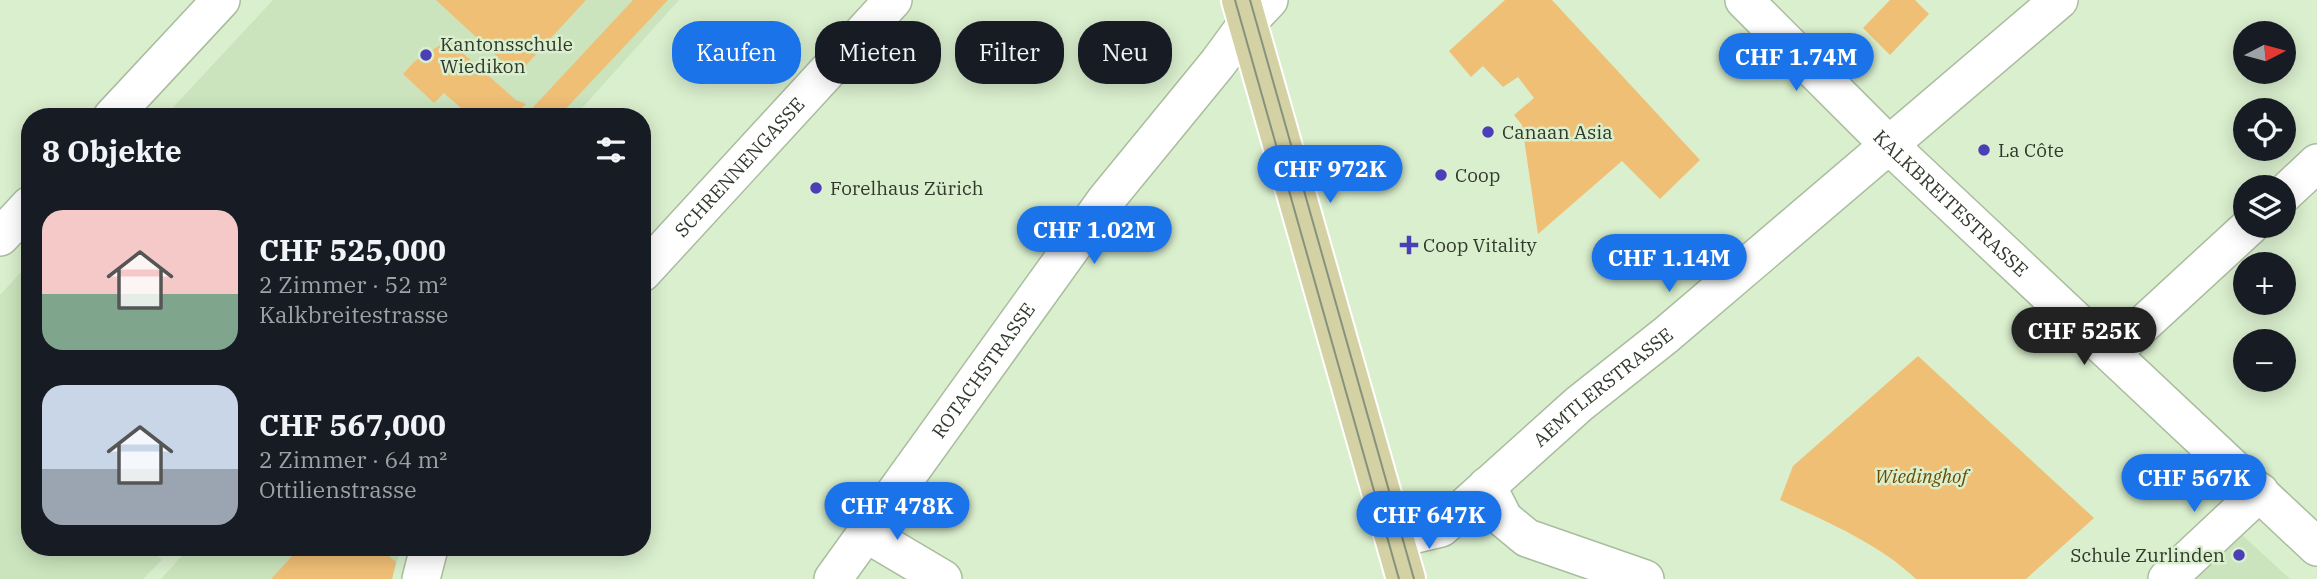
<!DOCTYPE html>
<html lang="de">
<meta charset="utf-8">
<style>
:root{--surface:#171b24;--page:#20242c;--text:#f1f3f6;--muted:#9ea1a6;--accent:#1a73e8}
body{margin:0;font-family:"IBM Plex Serif",serif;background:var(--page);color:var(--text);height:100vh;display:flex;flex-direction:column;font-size:26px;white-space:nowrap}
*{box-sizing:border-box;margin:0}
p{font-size:23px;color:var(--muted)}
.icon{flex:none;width:38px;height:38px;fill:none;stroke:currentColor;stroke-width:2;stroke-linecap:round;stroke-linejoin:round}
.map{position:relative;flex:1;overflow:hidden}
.side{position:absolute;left:21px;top:108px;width:630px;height:448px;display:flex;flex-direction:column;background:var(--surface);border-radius:28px;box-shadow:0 4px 18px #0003}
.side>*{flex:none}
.guide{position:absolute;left:672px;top:21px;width:665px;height:63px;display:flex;gap:14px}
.needle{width:46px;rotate:84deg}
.tools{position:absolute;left:2233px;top:21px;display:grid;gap:14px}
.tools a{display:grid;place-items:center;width:63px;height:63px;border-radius:50%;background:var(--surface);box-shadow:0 4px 18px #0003;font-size:35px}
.price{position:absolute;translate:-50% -60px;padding:0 16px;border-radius:24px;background:var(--accent);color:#fff;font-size:23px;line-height:46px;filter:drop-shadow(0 2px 4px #0008)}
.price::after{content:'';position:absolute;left:50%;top:42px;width:21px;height:16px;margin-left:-10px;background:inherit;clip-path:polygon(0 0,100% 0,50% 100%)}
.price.current{background:#222;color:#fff}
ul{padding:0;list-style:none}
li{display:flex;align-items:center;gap:21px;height:175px;padding:0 21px}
li span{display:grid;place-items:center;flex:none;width:196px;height:140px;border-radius:21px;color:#555}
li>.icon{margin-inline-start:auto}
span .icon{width:84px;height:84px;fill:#fffc;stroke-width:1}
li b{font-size:30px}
h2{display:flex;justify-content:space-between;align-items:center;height:84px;padding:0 21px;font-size:30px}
.chip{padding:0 24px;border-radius:28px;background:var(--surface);box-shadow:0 4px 18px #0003;font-size:24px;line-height:63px}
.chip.current{background:var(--accent);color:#fff}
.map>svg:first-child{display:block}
.built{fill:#cbe4bd}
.green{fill:#f0bf76}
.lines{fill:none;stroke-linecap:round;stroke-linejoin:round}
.minor-casing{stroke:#a9bd9e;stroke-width:40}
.major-casing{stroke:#fff;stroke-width:42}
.minor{stroke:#fff;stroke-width:37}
.major{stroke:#d4d1a4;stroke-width:38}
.tram{stroke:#85937c;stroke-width:2}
.poi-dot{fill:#4a3fb6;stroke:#daefce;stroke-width:2.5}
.labels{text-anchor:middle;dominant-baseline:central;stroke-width:5;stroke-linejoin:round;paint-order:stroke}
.poi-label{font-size:19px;fill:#31392c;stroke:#daefce;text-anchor:start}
.street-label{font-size:19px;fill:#31392c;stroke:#daefce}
.park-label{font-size:19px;font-style:italic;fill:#6f4a02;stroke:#daefce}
</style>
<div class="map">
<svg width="2317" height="579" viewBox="0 0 2317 579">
<rect width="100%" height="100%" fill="#daefce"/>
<path class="built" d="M273,0H679L574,117H164Z
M30,262V548H149L162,560L143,579H0V295Z
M2239,532L2290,579H2188Z
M189,548H401L392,579H161Z"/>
<path class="green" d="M436,0H586L517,75Z
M633,0H668L558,117H524Z
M1505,0H1552L1700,160L1660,199L1622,161L1538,234L1522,125L1514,115L1534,98L1518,77L1503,87L1483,66L1471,77L1449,51Z
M1890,0H1915L1929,14L1890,55L1863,28Z
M448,40L516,100L526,104L512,117H471L444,93L434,103L403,74L414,62Z
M1918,356L2094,518L2026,579H1916C1878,543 1827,522 1780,500L1793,466Z
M288,548H380L396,562L392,579H271L294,554Z"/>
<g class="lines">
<defs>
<g id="minor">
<path id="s1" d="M1744,0L1890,146L2317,547"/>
<path d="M112,117L221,0"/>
<path d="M2284,194L2317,163"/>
<path d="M0,237L30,205"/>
<path id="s2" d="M642,273L893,0"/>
<path d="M2112,353L2250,226"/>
<path d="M1487,486L1504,519L1527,538L1645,579"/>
<path d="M867,534L943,579"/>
<path id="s3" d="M1395,539L1441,528L1579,404L1666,335L2059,0"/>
<path d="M421,579L429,548"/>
<path id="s4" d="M833,579L1105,201L1218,63L1248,22L1269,0"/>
<path d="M2167,579L2260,492"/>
</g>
<path id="major" d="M1241,0L1406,579"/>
</defs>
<use href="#minor" class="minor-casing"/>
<use href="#major" class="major-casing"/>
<use href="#minor" class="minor"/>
<use href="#major" class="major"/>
<path class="tram" d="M1235,0L1399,579
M1250,0L1414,579"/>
</g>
<g class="poi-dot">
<circle cx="426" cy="55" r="7"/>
<circle cx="1488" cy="132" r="7"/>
<circle cx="1984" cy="150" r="7"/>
<circle cx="1441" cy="175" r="7"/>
<circle cx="816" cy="188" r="7"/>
<path d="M1405.5 234.5h7v7h7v7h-7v7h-7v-7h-7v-7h7z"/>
<circle cx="2239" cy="555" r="7"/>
</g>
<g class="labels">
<g class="poi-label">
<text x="440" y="44">Kantonsschule<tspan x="440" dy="22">Wiedikon</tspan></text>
<text x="1502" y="132">Canaan Asia</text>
<text x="1998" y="150">La Côte</text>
<text x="1455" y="175">Coop</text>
<text x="830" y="188">Forelhaus Zürich</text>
<text x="1423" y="245">Coop Vitality</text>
<text x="2225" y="555" text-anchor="end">Schule Zurlinden</text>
</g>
<g class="street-label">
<text stroke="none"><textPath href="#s2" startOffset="144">SCHRENNENGASSE</textPath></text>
<text stroke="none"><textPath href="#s1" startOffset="290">KALKBREITESTRASSE</textPath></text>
<text stroke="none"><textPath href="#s4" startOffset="257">ROTACHSTRASSE</textPath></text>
<text stroke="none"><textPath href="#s3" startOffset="262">AEMTLERSTRASSE</textPath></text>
</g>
<g class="park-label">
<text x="1921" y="476">Wiedinghof</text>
</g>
</g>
</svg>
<div class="tools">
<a><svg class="needle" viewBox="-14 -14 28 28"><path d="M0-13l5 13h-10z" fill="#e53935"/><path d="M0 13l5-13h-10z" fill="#9ea1a6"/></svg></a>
<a><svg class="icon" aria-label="locate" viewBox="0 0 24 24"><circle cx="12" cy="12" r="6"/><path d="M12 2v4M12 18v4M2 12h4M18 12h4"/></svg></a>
<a><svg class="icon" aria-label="layers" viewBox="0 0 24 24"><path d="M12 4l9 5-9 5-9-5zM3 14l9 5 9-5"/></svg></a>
<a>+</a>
<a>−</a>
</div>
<b class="price" style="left:1796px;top:93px">CHF 1.74M</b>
<b class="price" style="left:1330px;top:205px">CHF 972K</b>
<b class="price" style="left:1094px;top:266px">CHF 1.02M</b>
<b class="price" style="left:1669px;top:294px">CHF 1.14M</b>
<b class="price current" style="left:2084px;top:367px">CHF 525K</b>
<b class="price" style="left:2194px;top:514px">CHF 567K</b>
<b class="price" style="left:897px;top:542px">CHF 478K</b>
<b class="price" style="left:1429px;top:551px">CHF 647K</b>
<div class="guide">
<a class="chip current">Kaufen</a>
<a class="chip">Mieten</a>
<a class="chip">Filter</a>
<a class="chip">Neu</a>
</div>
<section class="side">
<h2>8 Objekte<svg class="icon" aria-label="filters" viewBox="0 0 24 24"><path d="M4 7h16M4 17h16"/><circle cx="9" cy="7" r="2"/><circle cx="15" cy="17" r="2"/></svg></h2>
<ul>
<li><span style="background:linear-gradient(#f6c9c9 60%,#7fa58c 0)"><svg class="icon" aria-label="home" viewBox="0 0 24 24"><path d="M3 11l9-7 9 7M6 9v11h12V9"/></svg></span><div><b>CHF 525,000</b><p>2 Zimmer · 52 m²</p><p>Kalkbreitestrasse</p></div></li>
<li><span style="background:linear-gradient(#c9d6e8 60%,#9aa5b1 0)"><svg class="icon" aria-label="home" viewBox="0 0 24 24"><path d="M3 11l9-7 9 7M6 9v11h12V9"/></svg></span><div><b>CHF 567,000</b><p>2 Zimmer · 64 m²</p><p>Ottilienstrasse</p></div></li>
</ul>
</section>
</div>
